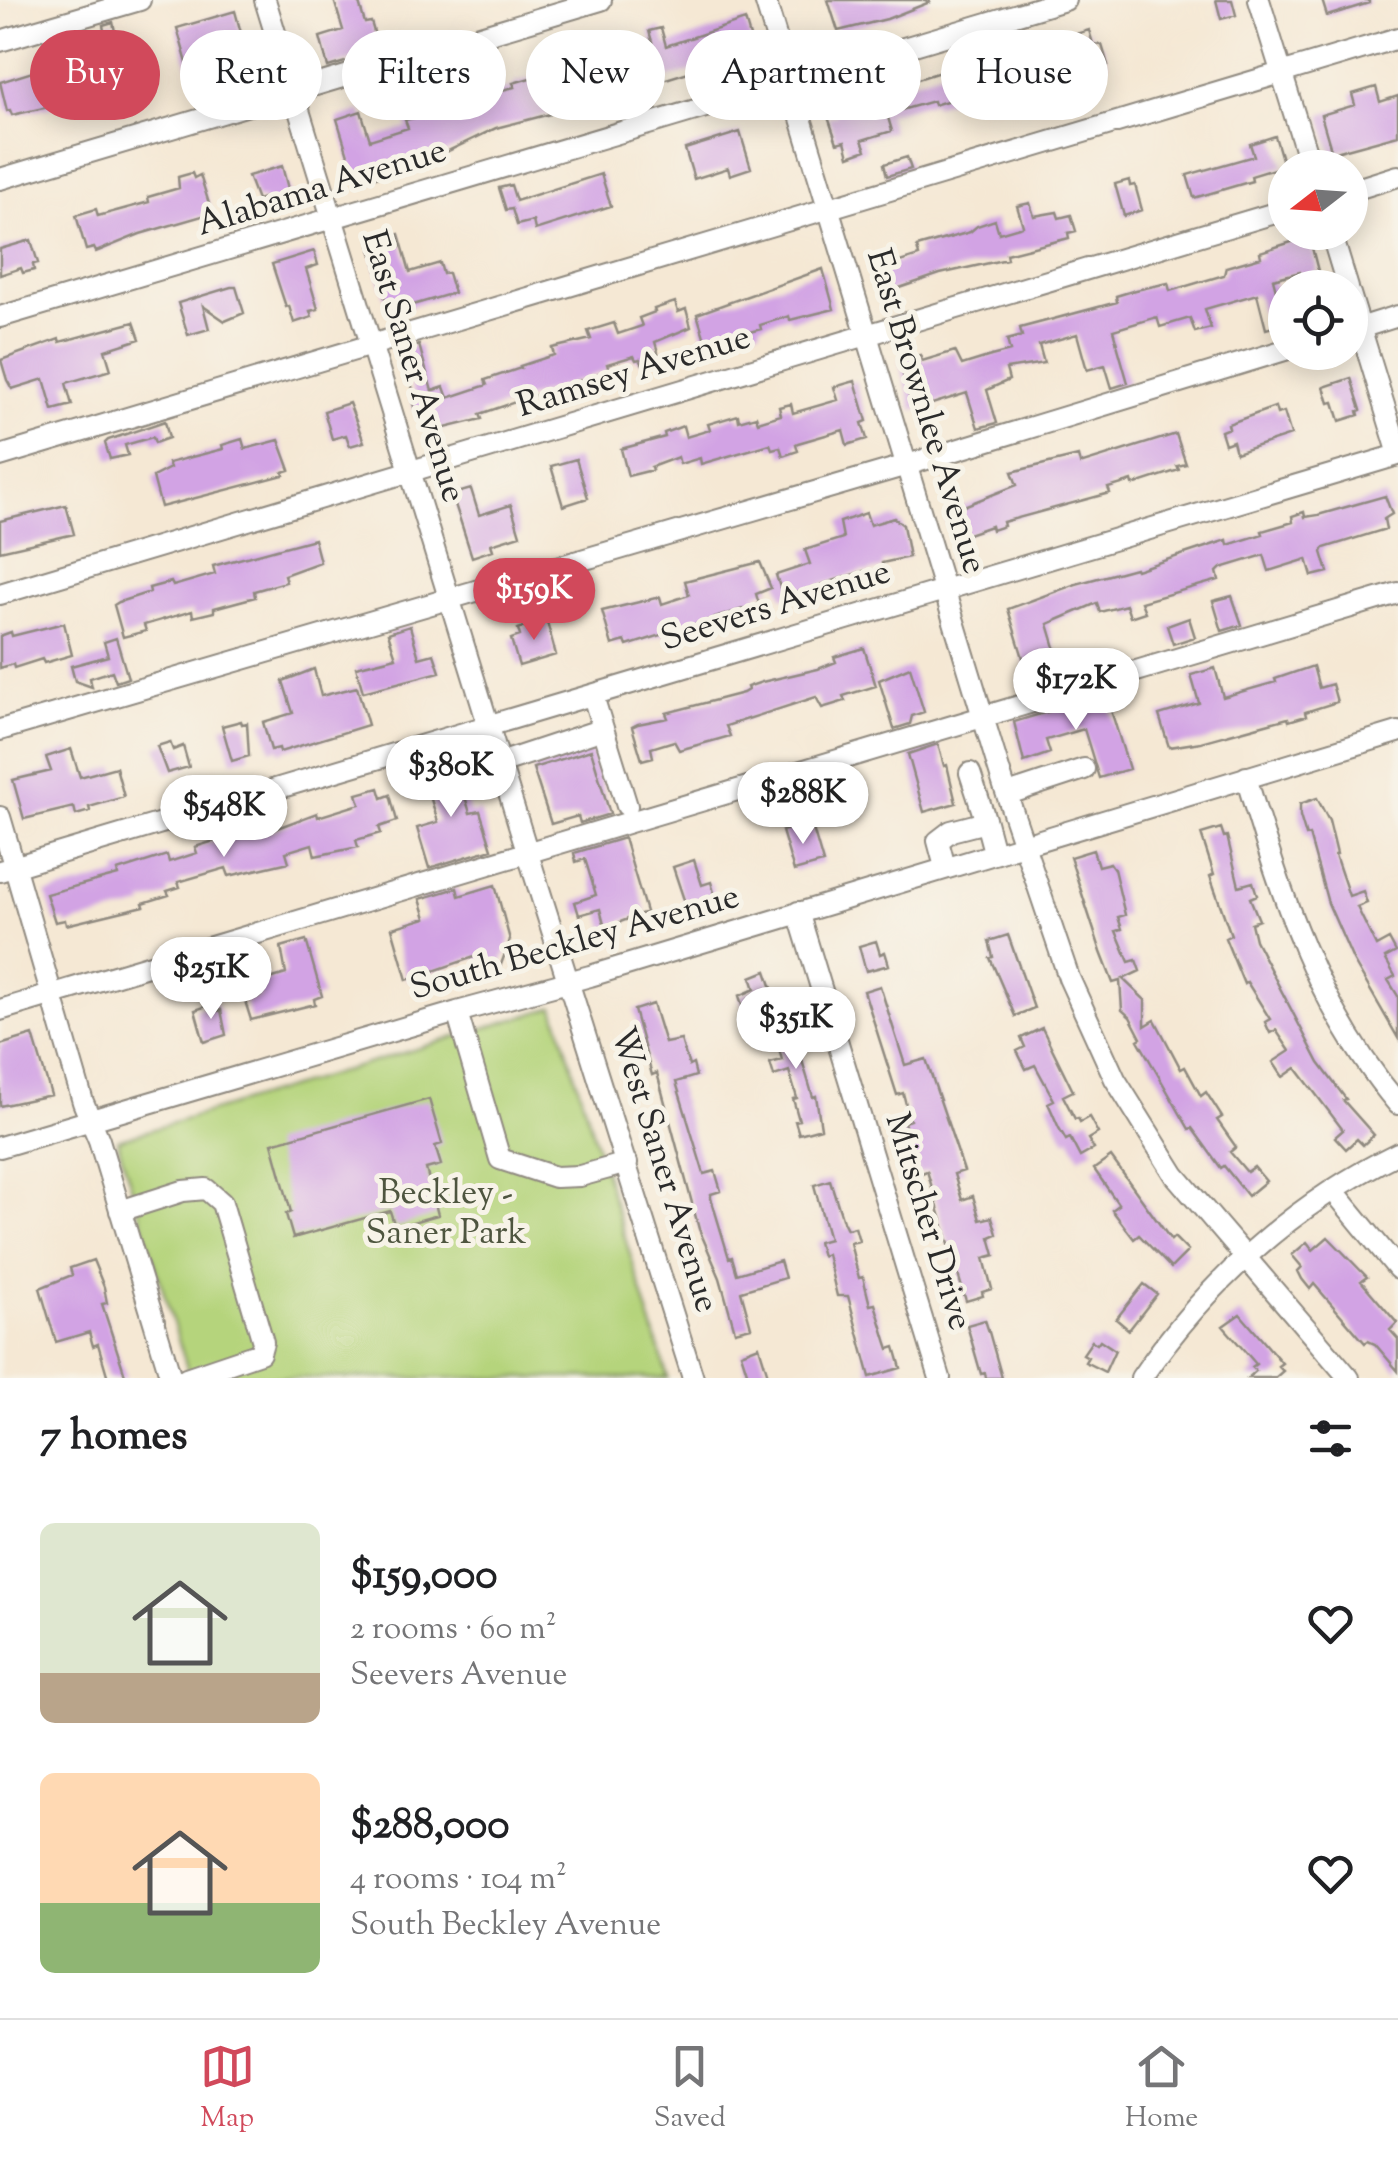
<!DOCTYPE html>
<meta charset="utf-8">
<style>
:root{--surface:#fff;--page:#f6f6f6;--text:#202124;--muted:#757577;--line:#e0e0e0;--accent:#d1495b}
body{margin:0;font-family:"Sorts Mill Goudy",serif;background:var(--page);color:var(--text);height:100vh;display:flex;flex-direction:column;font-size:38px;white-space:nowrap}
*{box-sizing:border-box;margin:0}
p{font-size:32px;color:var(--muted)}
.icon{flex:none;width:55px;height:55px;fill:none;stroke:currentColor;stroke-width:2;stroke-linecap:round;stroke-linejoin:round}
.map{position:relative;height:1378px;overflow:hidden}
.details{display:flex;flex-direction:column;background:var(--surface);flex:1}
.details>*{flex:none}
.hud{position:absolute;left:30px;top:30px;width:1340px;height:90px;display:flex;gap:20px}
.needle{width:65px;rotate:253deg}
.buttons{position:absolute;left:1268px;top:150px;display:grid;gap:20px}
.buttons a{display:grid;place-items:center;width:100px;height:100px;border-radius:50%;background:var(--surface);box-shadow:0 5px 25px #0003;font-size:50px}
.price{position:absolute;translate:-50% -85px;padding:0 22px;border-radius:35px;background:#fff;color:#222;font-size:32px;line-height:65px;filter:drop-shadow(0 2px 5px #0008)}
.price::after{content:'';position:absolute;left:50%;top:60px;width:30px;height:22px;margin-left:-15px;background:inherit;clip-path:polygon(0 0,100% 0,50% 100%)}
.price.current{background:var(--accent);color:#fff}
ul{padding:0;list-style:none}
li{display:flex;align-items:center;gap:30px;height:250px;padding:0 40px}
li span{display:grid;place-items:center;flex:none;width:280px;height:200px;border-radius:15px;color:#555}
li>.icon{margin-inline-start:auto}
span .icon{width:120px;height:120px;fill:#fffc;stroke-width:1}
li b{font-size:42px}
h2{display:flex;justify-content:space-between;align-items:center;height:120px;padding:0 40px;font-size:42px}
.pill{padding:0 35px;border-radius:45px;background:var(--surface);box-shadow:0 5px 25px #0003;font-size:35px;line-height:90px}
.pill.current{background:var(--accent);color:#fff}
.dock{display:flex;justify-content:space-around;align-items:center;height:140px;border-top:2px solid var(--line);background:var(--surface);font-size:28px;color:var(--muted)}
.dock a{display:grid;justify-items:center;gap:5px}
.dock .current{color:var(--accent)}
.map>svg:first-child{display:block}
.green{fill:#b5d47b;stroke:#708053;stroke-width:2.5}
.building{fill:#d2a3e4}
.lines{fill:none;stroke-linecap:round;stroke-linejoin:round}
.minor-casing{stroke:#908a80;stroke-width:24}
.minor{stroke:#fff;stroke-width:20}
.labels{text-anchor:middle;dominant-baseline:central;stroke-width:10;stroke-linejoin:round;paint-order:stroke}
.street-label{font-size:35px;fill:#2b2b2b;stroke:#f7f3e8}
.park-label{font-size:35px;fill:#4e553f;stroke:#f7f3e8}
</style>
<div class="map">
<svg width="1398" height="1378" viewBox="0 0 1398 1378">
<rect width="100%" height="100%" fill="#f7f3e8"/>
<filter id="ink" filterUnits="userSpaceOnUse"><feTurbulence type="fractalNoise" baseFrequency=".01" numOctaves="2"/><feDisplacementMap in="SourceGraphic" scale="20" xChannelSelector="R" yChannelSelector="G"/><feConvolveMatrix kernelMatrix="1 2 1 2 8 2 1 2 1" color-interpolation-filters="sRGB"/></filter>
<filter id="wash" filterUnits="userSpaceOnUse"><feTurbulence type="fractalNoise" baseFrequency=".0048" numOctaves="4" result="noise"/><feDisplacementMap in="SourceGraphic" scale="40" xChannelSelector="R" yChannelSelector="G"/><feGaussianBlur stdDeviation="2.25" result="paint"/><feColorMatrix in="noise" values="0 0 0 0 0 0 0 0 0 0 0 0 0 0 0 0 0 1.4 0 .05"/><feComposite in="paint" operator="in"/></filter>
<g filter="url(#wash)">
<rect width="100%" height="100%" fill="#f5e8d4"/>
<path class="green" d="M554,1007L668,1378H190L117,1140Z"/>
<g id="blocks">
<path class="building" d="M334,0H358L365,23L371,22L380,52L328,67L320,37L343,30Z
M828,0H929L930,2L887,19L838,31Z
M1216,0H1232L1236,15L1221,19Z
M1322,0H1369V3L1327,16Z
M235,11L241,33L201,46L205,65L189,70L177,28Z
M745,20L756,57L734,62L733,58L663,80L649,31L661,28L666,46Z
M113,22L118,46L125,44L132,75L95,84L98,96L12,115L10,110L7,111L0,82L107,49L103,25Z
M1089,30L1093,44L1102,45L1108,65L1054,77L1051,67L1041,70L1036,46Z
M631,54L640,83L627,87L618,58Z
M571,71L581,106L496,128L442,154L428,156L379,176L364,181L362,176L355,178L337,119L361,111L370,140L408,128L405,120L450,110L448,106L461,100L515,87L513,83L533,77L534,82Z
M943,71L944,76L956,72L963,96L934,105L933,101L887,114L892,131L862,140L866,150L849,156L845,141L837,143L828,117L836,115L834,108L839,104Z
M1376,87L1380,102L1398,96V135L1332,153L1321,115L1355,105L1352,94Z
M740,132L751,168L730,175L728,168L694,179L685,149Z
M1275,136L1284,166L1251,176L1252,181L1194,198L1187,175L1254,156L1250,144Z
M907,157L911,169L887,176L884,164Z
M282,166L291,200L265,207L263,198L257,200L248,176Z
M192,173L194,178L200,175L211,210L205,212L206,215L140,234L96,252L94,248L86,250L76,215L96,209L98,216L149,202L148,197L179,188L178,177Z
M601,174L611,206L535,230L533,221L517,225L512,209L506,210L499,188L511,185L516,201Z
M1129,180L1130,186L1135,185L1142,210L1124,216L1115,184Z
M1030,203L1034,216L1057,212L1059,218L1071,215L1076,231L1068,233L1069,238L1006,254L1007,259L940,274L882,294L874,270L919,256L917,247L970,232L977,226L995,220L999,233L1023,226L1017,206Z
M399,234L410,272L440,263L443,274L448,273L454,293L389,312L369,242Z
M1301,239V243L1310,240L1318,271L1301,276L1300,272L1273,279L1285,324L1266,329L1257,294L1205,309L1211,328L1195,332L1190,318L1160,327L1157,317L1113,330L1128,383L1112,388L1105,365L1087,370L1077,334L1039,345L1044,363L1006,369L1009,380L987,390L997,423L978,428L967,393L913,410L899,360L920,355L922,361L955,351L962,365L991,356L1010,351L1007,340L1022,336L1020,328L1117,302L1116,296L1136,290L1168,283L1170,291L1224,275L1226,267L1261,257L1260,252Z
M31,240L38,263L33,264L34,270L23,273L21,268L0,275V249Z
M314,251L318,265L306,269L318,309L310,311L312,317L294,323L289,306L286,307L272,264Z
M823,269L834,309L790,320L789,316L760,325L761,329L706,343L697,314Z
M231,287H236L244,313L225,321L203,306L209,329L188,335L178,303Z
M675,302L678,312L686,309L691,327L655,342L660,359L643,365L640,359L636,360L634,356L607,364L609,370L480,414L482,419L441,429H432L425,407L415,410L411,397L415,396L401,350L419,345L432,391L444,387L448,398L487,385L485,380L521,368L520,366L554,355L552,348L591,339L588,331L614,323L618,334L642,326L639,318L655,312L654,309Z
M134,322L140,339L105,350L111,370L66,383L72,405L53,410L44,379L12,389L7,380L1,360L59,339L60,342Z
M1351,378L1361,410L1358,411L1359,415L1340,421L1334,402L1329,403L1324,387Z
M855,381L867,421L862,423L867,439L847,445L843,430L798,443L796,444L798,451L783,456L780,447L772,449L770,444L701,464L700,458L680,464L678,457L651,467L652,470L628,476L621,449L665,437L664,433L683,426L686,437L710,430L708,424L738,415L739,421L756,416L758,422L781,415L779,407L791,404L793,413L838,400L834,387Z
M349,403L364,442L350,446L346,435L332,439L324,411Z
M1275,407L1277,414L1284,412L1291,435L1236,453L1233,441L1225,444L1221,431L1229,428L1228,424Z
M165,421L169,438L155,443L153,437L125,445L128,455L110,459L105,443L108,440Z
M1176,434L1186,464L1177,466L1179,470L1133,485L1132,481L1108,488L1110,493L1003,522L1004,526L992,530L991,526L962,536L955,532L951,534L945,518L952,516L951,511L1017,485L1012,472L1078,456L1080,464Z
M242,439L245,449L279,440L290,470L283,472L284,475L161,507L153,477L170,468L168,463L223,449L222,445Z
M576,459L588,498L563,506L551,466Z
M471,489L479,515L511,505L520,535L491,544L493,550L472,557L453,498L458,497L457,493Z
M1385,496L1392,514L1384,519L1386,529L1324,548L1322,552L1328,572L1312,576L1307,559L1269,571L1264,555L1221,568L1217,572L1219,580L1141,602L1145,612L1130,617L1126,605L1100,612L1097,603L1048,624L1060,664L1028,674L1008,609L1076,584L1135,568L1136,570L1227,540L1228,545L1263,534L1262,531L1293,522L1292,516L1304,512L1305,517L1318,515Z
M66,505L74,534L0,551V521Z
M866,513L870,525L894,518L903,525L909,557L882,563L883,568L865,573L864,571L783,597L776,575L810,564L805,550L843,538L840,522Z
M314,539L320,562L284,575L286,582L254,591L255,597L214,608V612L193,617L192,611L144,625L146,631L123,637L114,605L119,602L150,592L149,588L171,582L173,586L215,574L213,566Z
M760,562L771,588L756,594L759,604L627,646L625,641L612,645L602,611L660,597L662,604L689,595L685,581Z
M1232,596L1242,625L1222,631L1213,601Z
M1189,618L1195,637L1173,644L1167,626Z
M544,620L547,622L556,655L519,666L511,639L520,636L518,629Z
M64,623L72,655L44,663L42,659L14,668L13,664L0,668V636L11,632L12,636Z
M410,626L419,658L434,654L440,672L363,692L356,667L396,657L388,633Z
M116,638L128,678L116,682L112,671L90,678L92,687L75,681L71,666L108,656L104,642Z
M864,648L876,686L843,696L845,701L822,708L816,697L726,726L730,736L716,740L679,750L674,741L651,748L653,757L642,760L632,727L638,724L668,718L666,713L743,693L748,690L747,687L762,682L818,669L836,662L834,657Z
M1313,666L1319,688L1332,684L1337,702L1305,712L1306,716L1289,721L1288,718L1201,742L1169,747L1159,715L1199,703L1191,675L1215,668L1223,697L1276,682L1275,679Z
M910,667L924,712L912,716L910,724L894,729L879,680Z
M314,669L321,696L357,687L368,725L280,752L279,748L271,750L263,722L293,713L283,681Z
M1106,694L1129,769L1099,778L1084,729L1046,740L1050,753L1024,762L1014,722Z
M241,721L242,724L247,723L249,756L232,761L222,726Z
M170,742L173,750L183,746L189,767L167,773L157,746Z
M938,744L944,766L947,765L956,803L924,812L908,754Z
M71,749L80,777L116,767L124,797L89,807L90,811L76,815L74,807L24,819L13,780L51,771L46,757Z
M591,750L610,814L580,823L578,816L551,824L533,768Z
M454,760L470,813L480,811L492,849L429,868L417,828L438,822L422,770Z
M379,788L382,798L390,795L397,821L379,827L381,833L356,840L358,847L315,856L312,844L286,852L289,862L229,876L226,868L178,882L180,887L167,891L169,895L143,903L144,906L66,925L65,920L55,922L46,894L118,875L117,871L167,855L169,862L197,853L195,847L236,834L237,838L272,830L317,813L318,817L360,804L357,794Z
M1317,798L1329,821L1337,854L1335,855L1349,896L1363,891L1367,903L1357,907L1376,946L1389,939L1396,952L1385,958L1395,976L1388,980L1398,996V1038L1353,960L1328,903L1309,835L1306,836L1300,816V804Z
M811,822L823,863L794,871L782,831Z
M1221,828L1224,837L1227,836L1239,886L1253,882L1257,895L1250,898L1259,920L1251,923L1255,940L1319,1063L1346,1099L1343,1100L1374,1135L1363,1145L1357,1139L1346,1149L1335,1137L1343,1130L1296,1068L1283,1077L1273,1062L1290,1051L1276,1030L1270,1033L1265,1022L1270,1019L1247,982L1244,984L1225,938L1231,935L1210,876L1214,874L1201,834Z
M624,838L646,912L605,928L600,909L579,915L575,902L596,895L585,859L576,862L574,853Z
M1093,850L1098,866L1110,863L1114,869L1125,915L1118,917L1122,929L1116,931L1129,962L1136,960L1140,971L1123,979L1145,1000V1026L1155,1020L1181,1069L1185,1067L1201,1096L1206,1092L1222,1117L1217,1120L1236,1147L1230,1152L1247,1172L1254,1167L1266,1181L1248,1196L1224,1166L1221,1168L1192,1128L1189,1129L1138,1040L1141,1038L1130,1017L1122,1010L1120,981L1113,983L1101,952L1070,857Z
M694,860L702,885L711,882L715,896L686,906L673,867Z
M495,885L510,940L499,970L482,974L477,956L407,980L392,928L426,918L420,899L457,888L459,896Z
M1008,935L1034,1008L1015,1016L990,958L993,957L989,941Z
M306,940L322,996L314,999L315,1004L251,1020L245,1001L260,996L256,983L286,974L281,947Z
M876,941L880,954L885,952L889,965L866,971L859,946Z
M766,971L775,997L743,1008L739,996L755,989L751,977Z
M880,986L905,1065L926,1059L964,1171L954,1174L962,1200L973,1196L980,1220L992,1217L997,1234L990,1237L995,1255L984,1258L992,1289L982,1292L983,1296L966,1301L927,1171L919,1174L911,1146L897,1150L893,1136L907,1132L904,1122L910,1120L903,1093L897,1095L864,991Z
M216,1003L218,1011L221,1010L226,1035L204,1042L195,1010Z
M653,1004L665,1043L681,1040L689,1066L693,1064L696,1076L676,1082L704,1174L715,1171L721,1191L711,1194V1198L729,1258L732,1257L737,1274L780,1261L785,1278L741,1291L751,1327L735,1331L720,1278L699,1229L657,1073L652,1075L634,1010Z
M794,1013L802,1038L796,1040L813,1097L816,1096L821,1128L799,1134L795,1121L799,1120L793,1099L797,1098L789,1071L774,1076L770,1063L782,1060L771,1020Z
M1042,1028L1073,1091L1063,1096L1075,1119L1078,1118L1080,1122L1089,1117L1098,1133L1088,1139L1094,1149L1080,1157L1070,1138L1066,1140L1059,1128L1048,1103L1054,1100L1035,1065L1026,1069L1017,1051L1025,1047L1021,1038Z
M33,1035L51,1095L0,1106V1045Z
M429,1099L442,1144L435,1146L441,1165L426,1169L438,1215L395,1227L390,1211L293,1238L286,1214L291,1212L272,1143Z
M1111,1157L1171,1240L1174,1237L1188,1251L1171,1268L1139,1235L1134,1239L1112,1210L1119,1205L1094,1169Z
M830,1180L843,1221L847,1229L855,1227L859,1241L850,1243L859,1278L863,1277L870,1305L875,1304L887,1343L889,1349L895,1347L901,1368L870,1377L848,1296H837L827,1254L822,1256L818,1242L829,1239L814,1185Z
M1328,1237L1367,1277L1361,1281L1397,1323L1390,1330L1398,1339V1371L1375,1344L1368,1341L1365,1343L1314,1284L1310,1289L1302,1279L1298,1271L1302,1267L1292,1255L1307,1242L1313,1250Z
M93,1260L104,1287L107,1303L102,1304L126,1378H108L98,1344L93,1346L89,1332L56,1342L40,1288L72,1275L70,1268Z
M1144,1284L1157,1294L1129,1330L1116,1319Z
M1240,1314L1282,1363L1278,1366L1283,1371L1275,1378H1248L1256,1371L1252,1367L1256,1364L1223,1326Z
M985,1320L989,1332L1002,1378H986L985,1373L981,1374L967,1325Z
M1100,1340L1115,1350L1105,1372L1085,1362L1088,1357L1083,1354L1092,1341L1097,1344Z
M759,1346L768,1375L749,1378L741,1353Z"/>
</g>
</g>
<g filter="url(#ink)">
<use href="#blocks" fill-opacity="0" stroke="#908a80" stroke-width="2.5"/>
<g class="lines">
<defs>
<path id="minor" d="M265,0L528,854L693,1378
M765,0L1004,786L1069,978L1115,1079L1175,1175L1349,1378
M1259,0L1311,168
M0,41L140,0
M0,179L601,0
M1350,191L1398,176
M1331,232L1348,288
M1350,294L1398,451
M0,317L1065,0
M1350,331L1398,316
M0,456L1398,38
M0,594L1285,210
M593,696L627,806
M0,730L907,465L1285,350
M500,763L603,729
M970,773L986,822
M1246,777C1281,895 1317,1008 1398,1104
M1008,794L1084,769
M0,817L83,1102L99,1140L171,1378
M945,867L938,841L951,831L986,822L994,852
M0,871L1398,455
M798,912L940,1378
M0,1010L1398,593
M457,1012L500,1159L555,1177L580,1176L627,1163
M0,1147L457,1012L590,976L1398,732
M1333,1190L1398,1269
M120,1211L183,1191L206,1189L222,1203L263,1342L260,1353L186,1378
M1141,1378C1206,1283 1294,1204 1398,1153"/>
</defs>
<use href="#minor" class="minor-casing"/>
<use href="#minor" class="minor"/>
</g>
</g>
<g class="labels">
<g class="street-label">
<text transform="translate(322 189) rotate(-17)">Alabama Avenue</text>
<text transform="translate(412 367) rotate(73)">East Saner Avenue</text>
<text transform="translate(634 373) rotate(-17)">Ramsey Avenue</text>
<text transform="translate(925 412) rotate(73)">East Brownlee Avenue</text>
<text transform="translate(776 607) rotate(-17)">Seevers Avenue</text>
<text transform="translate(575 944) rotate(-16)">South Beckley Avenue</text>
<text transform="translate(663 1170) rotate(73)">West Saner Avenue</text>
<text transform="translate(927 1222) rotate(73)">Mitscher Drive</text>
</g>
<g class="park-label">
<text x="446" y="1194">Beckley -<tspan x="446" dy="40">Saner Park</tspan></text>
</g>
</g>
</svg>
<div class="buttons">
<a><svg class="needle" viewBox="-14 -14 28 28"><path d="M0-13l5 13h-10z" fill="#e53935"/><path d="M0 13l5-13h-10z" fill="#757577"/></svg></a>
<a><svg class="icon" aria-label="locate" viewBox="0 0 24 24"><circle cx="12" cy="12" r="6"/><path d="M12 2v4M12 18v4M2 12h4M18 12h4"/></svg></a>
</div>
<b class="price current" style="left:534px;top:643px">$159K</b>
<b class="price" style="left:1076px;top:733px">$172K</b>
<b class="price" style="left:451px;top:820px">$380K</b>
<b class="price" style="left:803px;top:847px">$288K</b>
<b class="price" style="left:224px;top:860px">$548K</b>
<b class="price" style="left:211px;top:1022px">$251K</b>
<b class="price" style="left:796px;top:1072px">$351K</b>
<div class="hud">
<a class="pill current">Buy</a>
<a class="pill">Rent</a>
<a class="pill">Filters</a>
<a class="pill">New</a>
<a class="pill">Apartment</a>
<a class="pill">House</a>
</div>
</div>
<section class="details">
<h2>7 homes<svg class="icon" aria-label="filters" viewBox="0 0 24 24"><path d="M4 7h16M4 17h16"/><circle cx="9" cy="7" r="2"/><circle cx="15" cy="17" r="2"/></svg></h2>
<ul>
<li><span style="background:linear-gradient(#dfe7d0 75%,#b9a48a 0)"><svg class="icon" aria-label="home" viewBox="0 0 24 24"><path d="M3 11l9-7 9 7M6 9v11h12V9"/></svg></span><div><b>$159,000</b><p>2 rooms · 60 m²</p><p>Seevers Avenue</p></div><svg class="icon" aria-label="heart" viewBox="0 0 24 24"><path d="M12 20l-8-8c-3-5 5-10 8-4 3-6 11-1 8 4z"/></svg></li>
<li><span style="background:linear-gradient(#ffd9b3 65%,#8fb573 0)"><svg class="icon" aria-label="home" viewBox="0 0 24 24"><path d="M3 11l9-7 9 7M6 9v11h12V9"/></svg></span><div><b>$288,000</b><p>4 rooms · 104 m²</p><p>South Beckley Avenue</p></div><svg class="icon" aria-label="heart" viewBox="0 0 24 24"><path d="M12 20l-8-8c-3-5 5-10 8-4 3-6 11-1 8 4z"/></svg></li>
</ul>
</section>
<nav class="dock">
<a class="current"><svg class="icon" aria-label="map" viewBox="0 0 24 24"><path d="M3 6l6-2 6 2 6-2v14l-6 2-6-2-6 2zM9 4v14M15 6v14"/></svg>Map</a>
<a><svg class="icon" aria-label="saved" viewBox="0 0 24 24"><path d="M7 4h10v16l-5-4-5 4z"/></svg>Saved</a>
<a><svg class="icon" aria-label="home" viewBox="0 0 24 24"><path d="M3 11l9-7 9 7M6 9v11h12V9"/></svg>Home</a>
</nav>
